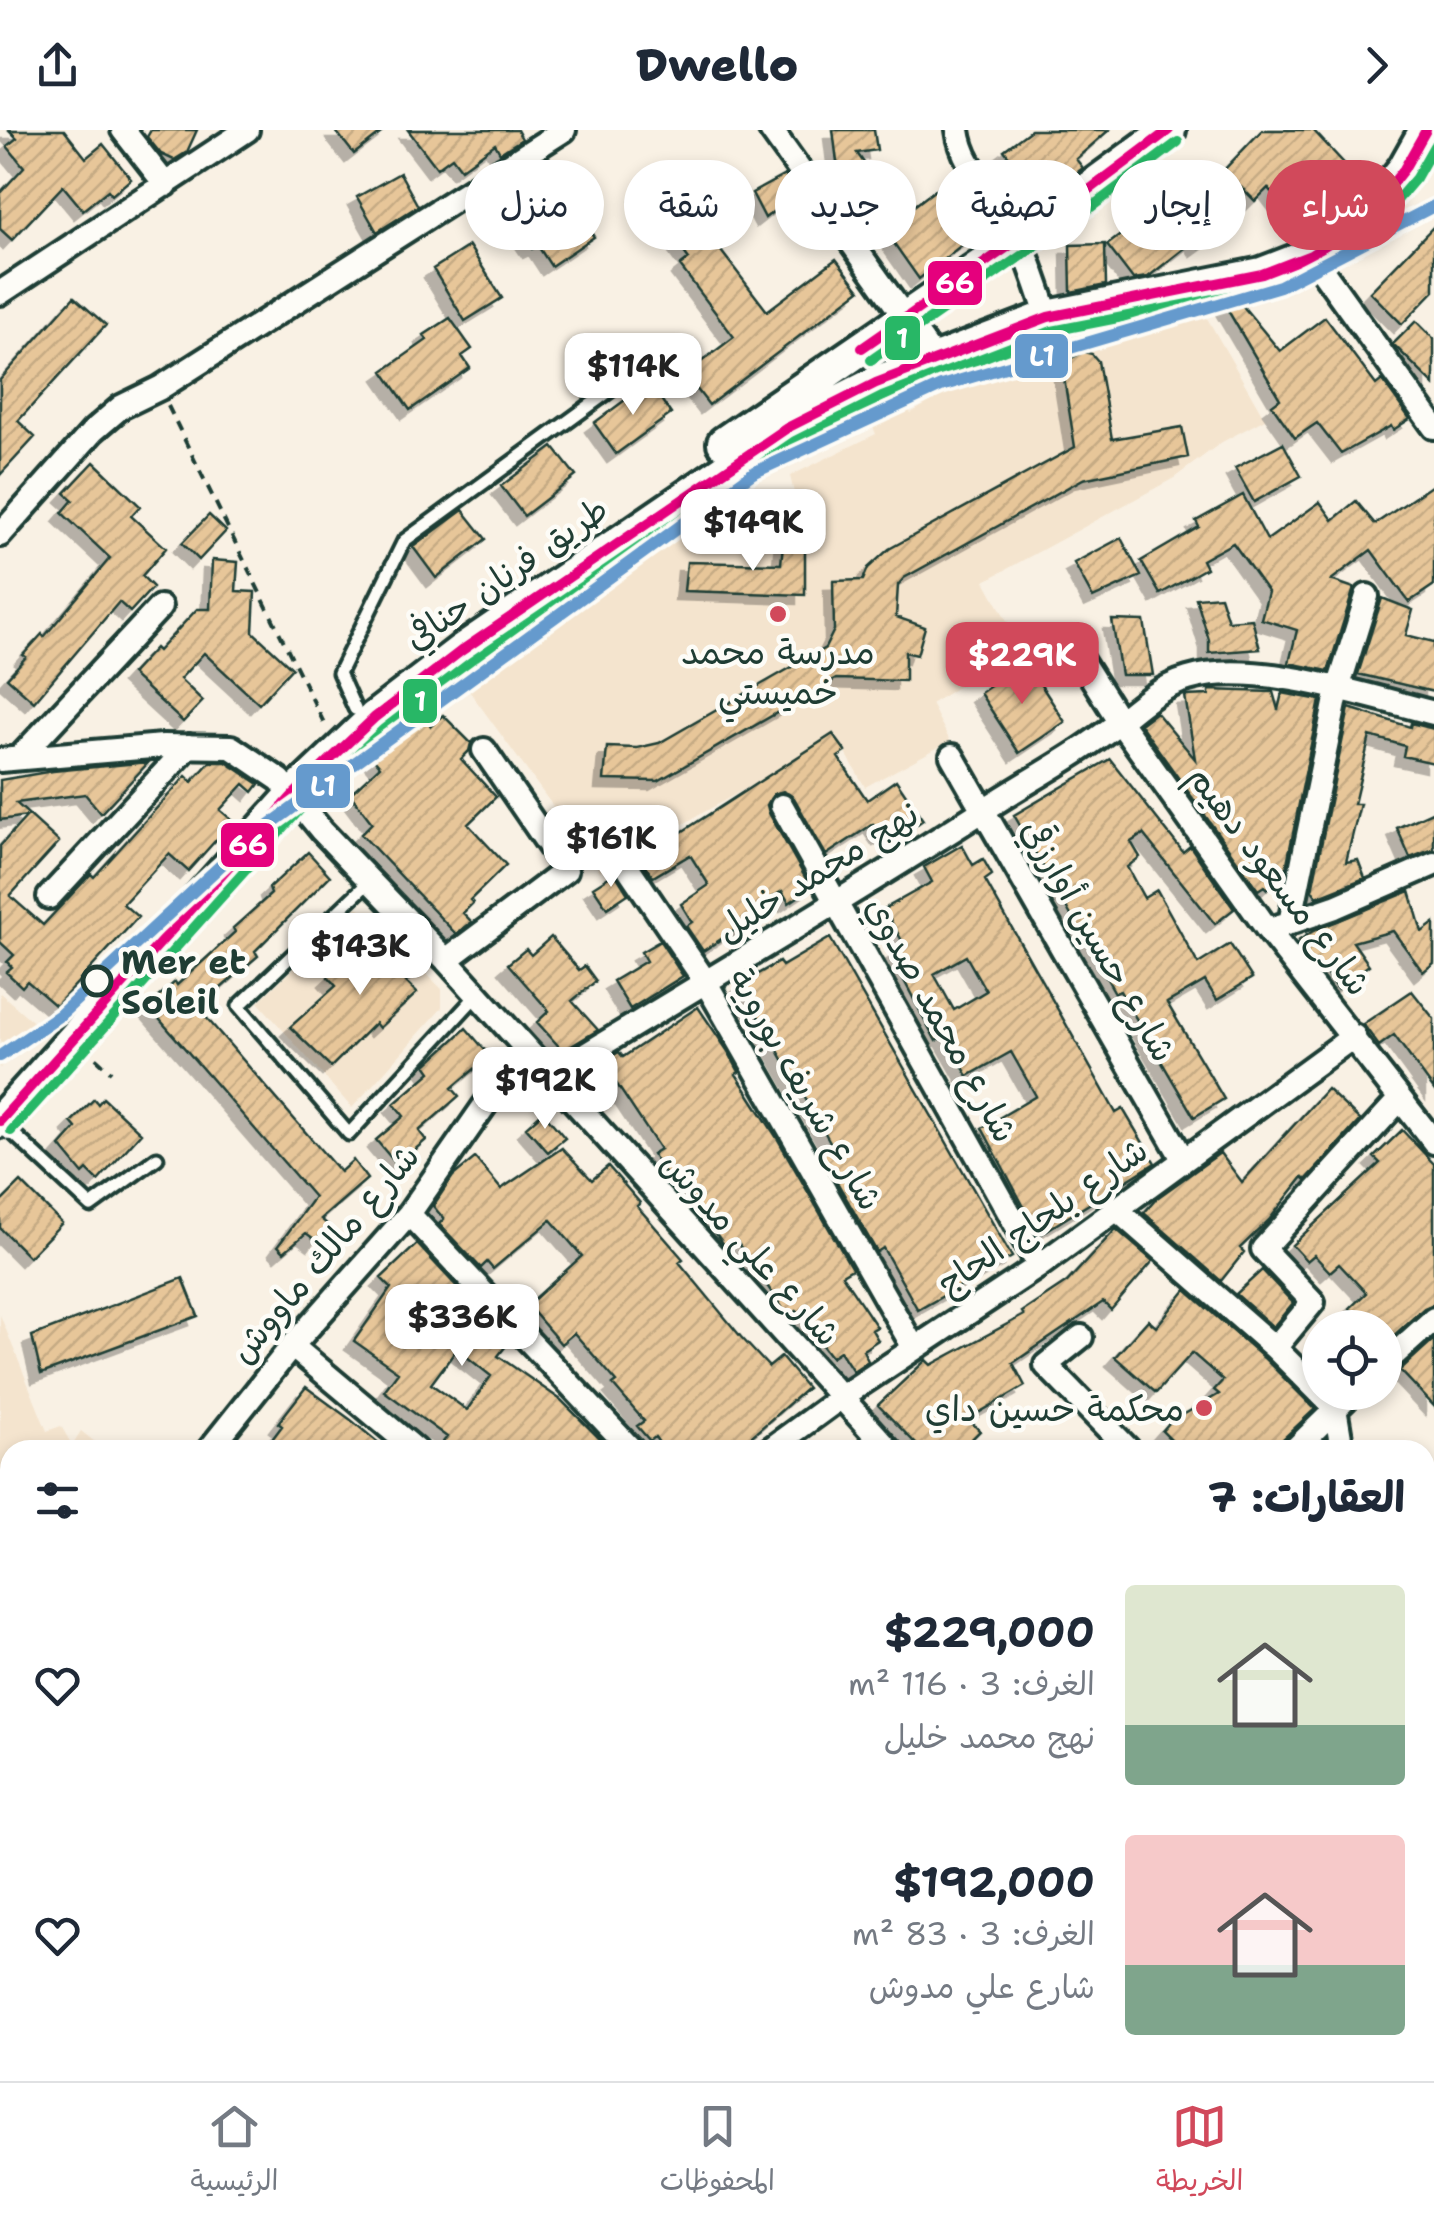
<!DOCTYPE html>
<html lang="ar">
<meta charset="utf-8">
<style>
:root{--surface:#fff;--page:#f2f2f3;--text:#1f2937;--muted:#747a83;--line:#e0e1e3;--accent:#d1495b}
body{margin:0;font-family:"Shantell Sans","Playpen Sans Arabic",sans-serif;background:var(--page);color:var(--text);direction:rtl;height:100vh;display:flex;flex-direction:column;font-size:38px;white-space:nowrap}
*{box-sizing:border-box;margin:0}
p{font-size:32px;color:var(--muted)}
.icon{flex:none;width:55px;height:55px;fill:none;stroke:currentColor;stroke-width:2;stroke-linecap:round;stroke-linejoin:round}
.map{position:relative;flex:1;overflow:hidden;direction:ltr}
.details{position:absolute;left:0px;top:1310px;width:1435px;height:642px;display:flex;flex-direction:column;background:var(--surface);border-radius:30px 30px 0 0;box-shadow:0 5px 15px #0003;direction:rtl}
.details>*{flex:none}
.top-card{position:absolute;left:30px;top:30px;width:1375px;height:90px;direction:rtl;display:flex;gap:20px}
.tools{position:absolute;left:1302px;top:1180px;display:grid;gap:20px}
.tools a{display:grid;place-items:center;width:100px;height:100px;border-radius:50%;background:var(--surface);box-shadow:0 5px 15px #0003;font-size:50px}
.price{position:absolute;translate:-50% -85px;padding:0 22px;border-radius:20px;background:#fff;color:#222;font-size:32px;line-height:65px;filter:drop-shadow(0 2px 5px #0008)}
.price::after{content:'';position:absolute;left:50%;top:60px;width:30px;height:22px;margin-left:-15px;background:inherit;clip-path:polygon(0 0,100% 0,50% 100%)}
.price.on{background:var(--accent);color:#fff}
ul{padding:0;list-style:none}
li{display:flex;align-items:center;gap:30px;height:250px;padding:0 30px}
li span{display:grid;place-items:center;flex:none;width:280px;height:200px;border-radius:10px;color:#555}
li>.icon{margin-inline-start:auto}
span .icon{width:120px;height:120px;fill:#fffc;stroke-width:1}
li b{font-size:42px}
h2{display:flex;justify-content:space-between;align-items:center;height:120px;padding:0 30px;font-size:42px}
.tag{padding:0 35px;border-radius:45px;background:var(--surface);box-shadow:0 5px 15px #0003;font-size:35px;line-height:90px}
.tag.on{background:var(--accent);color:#fff}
header{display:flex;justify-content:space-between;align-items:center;height:130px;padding:0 30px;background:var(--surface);font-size:45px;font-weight:800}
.tabs{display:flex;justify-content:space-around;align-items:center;height:140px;border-top:2px solid var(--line);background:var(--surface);font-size:28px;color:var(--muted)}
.tabs a{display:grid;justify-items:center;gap:5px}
.tabs .on{color:var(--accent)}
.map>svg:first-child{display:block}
.built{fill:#f4e4ce}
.building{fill:url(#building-hatch);stroke:#1f3d34;stroke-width:2.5;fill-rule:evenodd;filter:url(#shadow)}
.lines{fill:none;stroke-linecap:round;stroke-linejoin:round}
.service-casing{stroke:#1f3d34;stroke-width:19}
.minor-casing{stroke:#1f3d34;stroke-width:30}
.tertiary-casing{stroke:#1f3d34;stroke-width:38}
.secondary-casing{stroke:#1f3d34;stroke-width:40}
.primary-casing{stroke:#1f3d34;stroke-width:45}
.path{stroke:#1f3d34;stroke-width:4;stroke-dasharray:10 8;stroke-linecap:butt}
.service{stroke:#fdfcf7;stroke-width:11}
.minor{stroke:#fdfcf7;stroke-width:22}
.tertiary{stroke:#fdfcf7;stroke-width:30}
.secondary{stroke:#fdfcf7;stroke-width:32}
.primary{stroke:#ffdd96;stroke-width:38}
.bus-1-casing{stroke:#fdfcf7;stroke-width:18}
.bus-2-casing{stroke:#fdfcf7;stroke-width:18}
.bus-1{stroke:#e5007d;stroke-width:10}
.bus-2{stroke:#28b766;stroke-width:10}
.metro-1-casing{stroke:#fdfcf7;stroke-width:20}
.metro-1{stroke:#659acd;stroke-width:12}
.poi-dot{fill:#d1495b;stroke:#fdfcf7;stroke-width:4}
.stop-dot{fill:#fdfcf7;stroke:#1f3d34;stroke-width:5}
.labels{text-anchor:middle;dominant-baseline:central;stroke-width:9;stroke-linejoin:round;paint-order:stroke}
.street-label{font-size:35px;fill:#1f3d34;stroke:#fdfcf7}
.poi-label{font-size:35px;fill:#1f3d34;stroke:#fdfcf7}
.stop-label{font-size:35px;font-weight:bold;fill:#1f3d34;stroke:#fdfcf7;text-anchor:start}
.line-badge{stroke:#fdfcf7;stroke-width:4}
.badge-label{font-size:28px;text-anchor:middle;font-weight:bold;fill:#fff}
</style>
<header><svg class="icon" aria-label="forward" viewBox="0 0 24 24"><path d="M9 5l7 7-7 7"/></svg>Dwello<svg class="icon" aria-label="share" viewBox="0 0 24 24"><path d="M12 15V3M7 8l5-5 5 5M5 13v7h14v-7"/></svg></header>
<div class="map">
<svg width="1434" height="1951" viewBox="0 0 1434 1951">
<defs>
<pattern id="building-hatch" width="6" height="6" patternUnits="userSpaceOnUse" patternTransform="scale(2.5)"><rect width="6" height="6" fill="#e7c699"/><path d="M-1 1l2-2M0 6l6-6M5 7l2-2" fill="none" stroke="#c6ab84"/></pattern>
<filter id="shadow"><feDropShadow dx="-9" dy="9" stdDeviation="0" flood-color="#0004"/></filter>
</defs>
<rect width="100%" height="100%" fill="#f9f1e4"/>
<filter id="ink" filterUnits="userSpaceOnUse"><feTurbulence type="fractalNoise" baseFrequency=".01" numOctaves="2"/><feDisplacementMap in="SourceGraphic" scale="20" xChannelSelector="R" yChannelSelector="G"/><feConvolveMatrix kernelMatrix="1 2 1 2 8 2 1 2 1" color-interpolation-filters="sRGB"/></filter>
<g filter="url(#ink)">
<path class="built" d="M1207,188L1265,289L1222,312L1174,348L985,451L1021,516L931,574L950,611L865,657L837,607L600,741L462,551L722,361L736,393L795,367L790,346L876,304L869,288L900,269L911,283L996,233L1048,213Z
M358,777L442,859V878L352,978L258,872Z
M0,863L38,896L0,938Z
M0,1185L47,1301L61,1296L72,1315L81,1301L105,1320H10V1632L0,1626Z
M1434,1629V1763L1425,1766V1634Z
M10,1646V1942H589L610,1951H0V1665Z"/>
<path class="building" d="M9,0H64L86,28L103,14L131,49L112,65L108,60L83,80L63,56L12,110L0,99V63L24,37L7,16L17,8Z
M151,0H197L187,22L174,30L161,24L147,7Z
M335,0H385L354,24Z
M408,0H517L522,9L500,23L495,14L461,39L452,27L437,38Z
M833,0H874L877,20L857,23L901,86L943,54L978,102L919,149L837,32Z
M1031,0H1109L1076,29L1083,38L1041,69L1004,20Z
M1262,0H1313L1353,43L1321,74L1331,87L1304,105L1268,58L1255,71L1224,40Z
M668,40L707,93L702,96L767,181L836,129L860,160L709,275L685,244L734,207L680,136L689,129L639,62Z
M400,43L418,76L377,102L357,67Z
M785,45L797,63L765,88L752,63Z
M1202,52L1232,95L1200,118L1195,110L1148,147L1133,149L1107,115L1142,89L1145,93Z
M560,55L594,107L551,136L538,116L532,119L511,88Z
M1434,96V161L1402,194L1370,162Z
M1105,114L1106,155L1071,162L1070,115Z
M469,116L502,168L465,191L433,139Z
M74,167L106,195L18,291L35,307L0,345V250Z
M1237,169L1280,221L1325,187L1376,255L1382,250L1410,289L1393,300L1391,296L1341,324L1317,293L1295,308L1272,275L1280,269L1223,172Z
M450,188L472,219L462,226L470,238L410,280L383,241L427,210L424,205Z
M1416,191L1434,209V255L1393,214Z
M1084,222L1092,224L1098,231L1112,309L1182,297L1188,327L1083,349L904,448L898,455L896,487L925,497L917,525L905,522V551L836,549L658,651L604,650L607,617L637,618L659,613L825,518L834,500L833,451L863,450L868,438L889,419L1075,317L1063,242L1066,231Z
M644,256H652L671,284L616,324L594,293Z
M1283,313L1301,346L1254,372L1235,338Z
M553,317L576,346L524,386L501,356Z
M94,332L140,376L131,386L166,418L142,446L153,457L130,482L119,472L34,572L7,548L26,527L23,525L42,504L44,507L110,428L62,383L73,370L65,363Z
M1434,354V455L1409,472L1371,420L1331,450L1354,458L1328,541L1289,533L1297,500L1261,489L1268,462L1233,413L1202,430L1206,438L1160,464L1141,431L1199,397L1196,391L1243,365L1267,410L1320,372L1333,390L1356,371L1375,394Z
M463,380L486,409L436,448L413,417Z
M209,385L226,401L199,430L182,413Z
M805,404V465L684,461L687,432L781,434L784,405Z
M1121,408L1141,446L1093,468L1074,433Z
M212,430L238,432L236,461L255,462L253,502L292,538L259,574L204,523L180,549L203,571L183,592L131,544L155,518L158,521L197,479H210Z
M1220,466L1228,491L1252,489L1260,519L1209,523V510L1196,468Z
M1382,468L1413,480L1406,505L1434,512V562L1358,544Z
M1112,490L1144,491L1153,545H1121Z
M1026,532L1065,592L1019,623L980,563Z
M1209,560L1273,562L1278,580L1282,563L1320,570L1285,743L1267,759L1264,756L1258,760L1140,594L1156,582L1195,629L1185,566L1209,565Z
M1349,578L1410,597L1411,593L1434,599V633L1403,626L1405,616L1370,606L1354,674H1360L1346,732L1358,730L1365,748L1317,767L1312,760Z
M416,581L431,596L443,585L471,613L469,621L461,629L496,667L468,694L506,735L470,770L473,773L463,783L472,792L456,804L361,704L372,693L350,664L380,636L374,629L389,615L382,608Z
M833,604L846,622L838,627L867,670L896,650L923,690L906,702L901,695L882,707L873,694L826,725L794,668L783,661L774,664L767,675L769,683L811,758L789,773L782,761L751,782L758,793L742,804L738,798L703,821L686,796L692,792L681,774L709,755L690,725L653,747L640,729Z
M1110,629L1183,722L1190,716L1234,779L1215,794L1143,704L1131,712L1140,727L1127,737L1144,768L1157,760L1198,834L1230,814L1252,848L1217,870L1205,851L1167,873L1224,969L1194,987L1120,861L1115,863L1014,685Z
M149,632L101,683L85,664L16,673L59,712L10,766L43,795L91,744L94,747L186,646L192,652L210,632H226L259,654L253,662L244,654L220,680L233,691L188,741L169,724L123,774L138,787L56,876L27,851L22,857L6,842L12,837L7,832L14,825L0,812V716L27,686L0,690V650L53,641Z
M1434,681V719L1410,728L1397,698Z
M962,715L973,735L983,729L992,745L985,750L1116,983L1123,979L1155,1033L1039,1105L982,998L1036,966L1011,922L968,946L945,906L936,911L890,824L905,816L884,779L932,752L924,737ZM966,826L986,861L954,880L934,844Z
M308,722L330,746L255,821L258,826L198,878L340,1042L353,1030L367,1049L321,1089L328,1095L317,1111L306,1103L284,1122L278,1116L314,1067L148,876L175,852L177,855L235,802L233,798L271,764L269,758Z
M615,743L628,764L607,778L593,757Z
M1410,761L1422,802L1434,793V833L1423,842L1393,801L1353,812L1369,835L1337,859L1317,831L1313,833L1298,811L1313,801Z
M398,804L426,834L406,852L417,863L379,898L375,893L331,937L290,897L336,856L328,847L366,812L377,823Z
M551,807L579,840L585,836L596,851L572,871L598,900L563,921L537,892L549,881L508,834L526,819L531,825Z
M830,808L1012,1127L918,1180L883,1118L877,1122L821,1024L833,1017L740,854L779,832L782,836Z
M660,811L683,846L630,879L613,851L646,831L641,822Z
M1412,861L1434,889V960L1394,905L1379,916L1363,894Z
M698,877L729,923L739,942L736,944L777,1008L852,1139L842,1145L877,1197L872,1200L878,1210L863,1220L868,1231L853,1241L840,1221L831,1227L796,1181L788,1186L737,1112L727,1119L678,1050L672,1054L652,1024L660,1019L602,932L619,922L623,927Z
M466,898L490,926L452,958L459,966L419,1001L426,1010L397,1035L376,1010L404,986L394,974L431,942L426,935Z
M1327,959L1360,990L1306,1050L1303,1047L1269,1090L1240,1118L1244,1122L1221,1151L1144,1083L1157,1068L1220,1023L1242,1052Z
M103,968L141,1003L98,1051L87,1040L83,1044L60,1016L76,998L71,992L94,969L98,974Z
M543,982L565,1008L548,1022L526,997Z
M1402,1000L1434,1034V1174L1424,1178L1390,1209L1385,1198H1367L1350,1178L1366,1163L1339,1134L1330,1142L1314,1125L1307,1131L1292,1115L1380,1033L1374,1027Z
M562,1018L592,1050L608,1036L640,1073L637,1076L683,1129L679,1132L741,1207L769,1237L781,1227L807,1258L736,1320H664L655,1307L650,1311L637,1296L644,1291L613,1255L617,1252L574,1203L561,1214L531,1179V1172L582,1126L551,1090L493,1139L487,1132L481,1138L439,1094L444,1089L433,1076L453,1046L475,1028L501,1059Z
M21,1052L62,1093L29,1127L0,1098V1073Z
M1116,1099L1153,1131L1111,1180L1103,1172L1013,1233L1025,1256L968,1289L980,1301L961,1320H922L878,1275L926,1230L931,1235L1024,1185L1022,1182L1067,1152Z
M417,1114L459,1159L456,1161L509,1212L498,1226L561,1270L611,1320H453L443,1312L447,1307L384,1261L398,1242L354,1211L391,1158L381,1148ZM457,1219L491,1246L467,1280L431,1254Z
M1262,1140L1293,1173L1273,1197L1236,1164Z
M183,1148L198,1186L41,1244L32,1206Z
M1186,1160L1265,1229L1315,1279L1283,1309L1279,1320H1181L1162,1301L1169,1293L1219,1264L1214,1260L1223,1250L1192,1223L1156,1263L1115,1227L1148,1190L1156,1197Z
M1434,1209V1276L1400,1240Z
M306,1257L351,1290L387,1320H264L282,1296L278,1293Z"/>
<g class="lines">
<defs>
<path id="service" d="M355,579L339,543L404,411L641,238
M370,751L239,876L349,1004L477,865
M3,994L91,1076L157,1028
M0,1360L10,1355
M567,1942L582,1951
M511,1951L519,1942"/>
<path id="minor" d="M123,0L166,55
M771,0L936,231
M958,0C963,40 993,59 1011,93C1027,122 1037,156 1048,187
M1311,125L1434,297
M0,163L247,0
M0,405L93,301L121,277L160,258L564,0
M1077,524L1120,592L1268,800L1434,1012
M21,626L160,477
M952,626L1183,1029
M0,630L163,616L231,617L280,650L322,701L446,830L889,1320
M782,676L1039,1136
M629,739L705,851L914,1218
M49,767L189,616
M1290,793L1338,559L1367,466
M1280,796L1335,777L1434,734
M446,830L566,740L484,620
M549,947C696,857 846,769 990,676C1032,649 1079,624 1118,593C1140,575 1160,557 1188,549C1253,529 1368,566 1434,583
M1115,1078L1275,1218L1335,1278L1342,1320
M409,1084L632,1320
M1081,1207L1046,1235L1129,1320
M292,1216L416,1320
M1275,1218L1313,1172L1263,1119L1400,969
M1385,1233L1434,1189
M209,1320L292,1216L409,1084L524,919
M769,1320L840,1268L1039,1136L1354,906
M1294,1320L1353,1262
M1425,1447L1434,1441
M1425,1508L1434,1516
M1425,1615L1434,1610
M1423,1951L1434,1904"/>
<path id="tertiary" d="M995,1942L1000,1951"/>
<path id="secondary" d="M724,313L1020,109L1169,0
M0,991L294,664L374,588L461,521L787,298L876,253L1048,187L1262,144L1311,125L1358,93L1377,73L1404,39L1426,0"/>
<path id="primary" d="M1425,1786L1434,1783
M889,1951L908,1942"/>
</defs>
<use href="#service" class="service-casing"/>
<use href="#minor" class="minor-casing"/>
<use href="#tertiary" class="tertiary-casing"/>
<use href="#secondary" class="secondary-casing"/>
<use href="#primary" class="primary-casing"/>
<path class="path" d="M168,276L325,595
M96,928L111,942"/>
<use href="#service" class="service"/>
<use href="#minor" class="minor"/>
<use href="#tertiary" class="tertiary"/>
<use href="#secondary" class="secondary"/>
<use href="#primary" class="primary"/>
<defs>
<path id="bus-1" d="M862,218L1081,66L1169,0
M0,991L294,664L374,588L461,521L787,298L876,253L1048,187L1262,144L1311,125L1358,93L1377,73L1404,39L1426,0"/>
<path id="bus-2" d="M871,230L1090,78L1178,12
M11,1001L305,674L384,599L470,533L795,311L882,267L1052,201L1265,159L1318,138L1369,103L1416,48L1434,16"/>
</defs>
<use href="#bus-1" class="bus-1-casing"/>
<use href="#bus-2" class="bus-2-casing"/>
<use href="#bus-1" class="bus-1"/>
<use href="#bus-2" class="bus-2"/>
<defs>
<path id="metro-1" d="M0,926L60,885L246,712L753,343L941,256L1280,156L1434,76"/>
</defs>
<use href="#metro-1" class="metro-1-casing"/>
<use href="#metro-1" class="metro-1"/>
</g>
</g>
<g class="poi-dot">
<circle cx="778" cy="484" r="10"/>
<circle cx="1204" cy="1278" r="10"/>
</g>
<circle class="stop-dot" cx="97" cy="851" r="14"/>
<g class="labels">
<g class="street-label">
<text transform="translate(506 443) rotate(-35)">طريق فرنان حنافي</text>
<text transform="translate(817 741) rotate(-32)">نهج محمد خليل</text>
<text transform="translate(1280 750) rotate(53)">شارع مسعود دهيم</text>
<text transform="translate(1099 810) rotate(60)">شارع حسين أوارزقي</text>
<text transform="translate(942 889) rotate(61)">شارع محمد صدوي</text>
<text transform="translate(806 959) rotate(60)">شارع شريف بوروية</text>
<text transform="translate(1042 1086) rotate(-35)">شارع بلحاج الحاج</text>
<text transform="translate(751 1118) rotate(48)">شارع علي مدوش</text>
<text transform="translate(324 1123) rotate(-50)">شارع مالك ماووش</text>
</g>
<g class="poi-label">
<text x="778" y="521">مدرسة محمد<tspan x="778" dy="40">خميستي</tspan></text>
<text x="1184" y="1278" text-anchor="end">محكمة حسين داي</text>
</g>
<g class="stop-label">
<text x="121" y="831">Mer et<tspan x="121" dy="40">Soleil</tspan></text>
</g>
</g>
<g class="line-badge">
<rect x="926" y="129" width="58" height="48" rx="10" fill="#e5007d"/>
<rect x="883" y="184" width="39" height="48" rx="10" fill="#28b766"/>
<rect x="1013" y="202" width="57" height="48" rx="10" fill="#659acd"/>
<rect x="401" y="547" width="38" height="48" rx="10" fill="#28b766"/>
<rect x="294" y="632" width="58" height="48" rx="10" fill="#659acd"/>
<rect x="219" y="691" width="57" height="48" rx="10" fill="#e5007d"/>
</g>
<g class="badge-label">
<text x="955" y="163">66</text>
<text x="902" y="218">1</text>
<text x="1042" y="236">L1</text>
<text x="420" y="581">1</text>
<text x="323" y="666">L1</text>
<text x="248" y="725">66</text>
</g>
</svg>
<div class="tools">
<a><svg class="icon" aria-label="locate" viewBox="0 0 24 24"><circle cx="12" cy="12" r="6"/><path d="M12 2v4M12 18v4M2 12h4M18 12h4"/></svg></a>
</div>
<b class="price" style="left:633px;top:288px">$114K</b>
<b class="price" style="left:753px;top:444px">$149K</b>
<b class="price on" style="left:1022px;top:577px">$229K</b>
<b class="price" style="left:611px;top:760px">$161K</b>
<b class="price" style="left:360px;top:868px">$143K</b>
<b class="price" style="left:545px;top:1002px">$192K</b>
<b class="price" style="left:462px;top:1239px">$336K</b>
<div class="top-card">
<a class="tag on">شراء</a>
<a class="tag">إيجار</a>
<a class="tag">تصفية</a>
<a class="tag">جديد</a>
<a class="tag">شقة</a>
<a class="tag">منزل</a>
</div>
<section class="details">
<h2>العقارات: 7<svg class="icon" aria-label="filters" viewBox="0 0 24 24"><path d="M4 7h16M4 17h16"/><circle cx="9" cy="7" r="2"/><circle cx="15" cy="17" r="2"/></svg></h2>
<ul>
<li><span style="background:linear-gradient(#dfe7d0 70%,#7fa58c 0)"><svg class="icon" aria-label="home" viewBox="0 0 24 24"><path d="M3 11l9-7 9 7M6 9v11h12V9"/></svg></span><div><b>$229,000</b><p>الغرف: 3 · 116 m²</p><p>نهج محمد خليل</p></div><svg class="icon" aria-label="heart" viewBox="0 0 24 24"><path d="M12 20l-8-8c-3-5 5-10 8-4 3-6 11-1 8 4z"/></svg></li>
<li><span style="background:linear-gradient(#f6c9c9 65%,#7fa58c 0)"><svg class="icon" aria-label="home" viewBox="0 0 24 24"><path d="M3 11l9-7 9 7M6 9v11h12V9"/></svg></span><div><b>$192,000</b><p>الغرف: 3 · 83 m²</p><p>شارع علي مدوش</p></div><svg class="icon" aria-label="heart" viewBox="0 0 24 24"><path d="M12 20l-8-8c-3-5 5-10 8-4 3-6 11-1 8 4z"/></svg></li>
</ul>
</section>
</div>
<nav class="tabs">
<a class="on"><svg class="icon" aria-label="map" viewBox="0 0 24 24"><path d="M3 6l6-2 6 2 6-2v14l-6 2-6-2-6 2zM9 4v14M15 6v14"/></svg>الخريطة</a>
<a><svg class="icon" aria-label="saved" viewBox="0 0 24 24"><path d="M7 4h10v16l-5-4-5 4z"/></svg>المحفوظات</a>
<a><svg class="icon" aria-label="home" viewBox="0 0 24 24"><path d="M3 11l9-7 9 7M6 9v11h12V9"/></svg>الرئيسية</a>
</nav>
